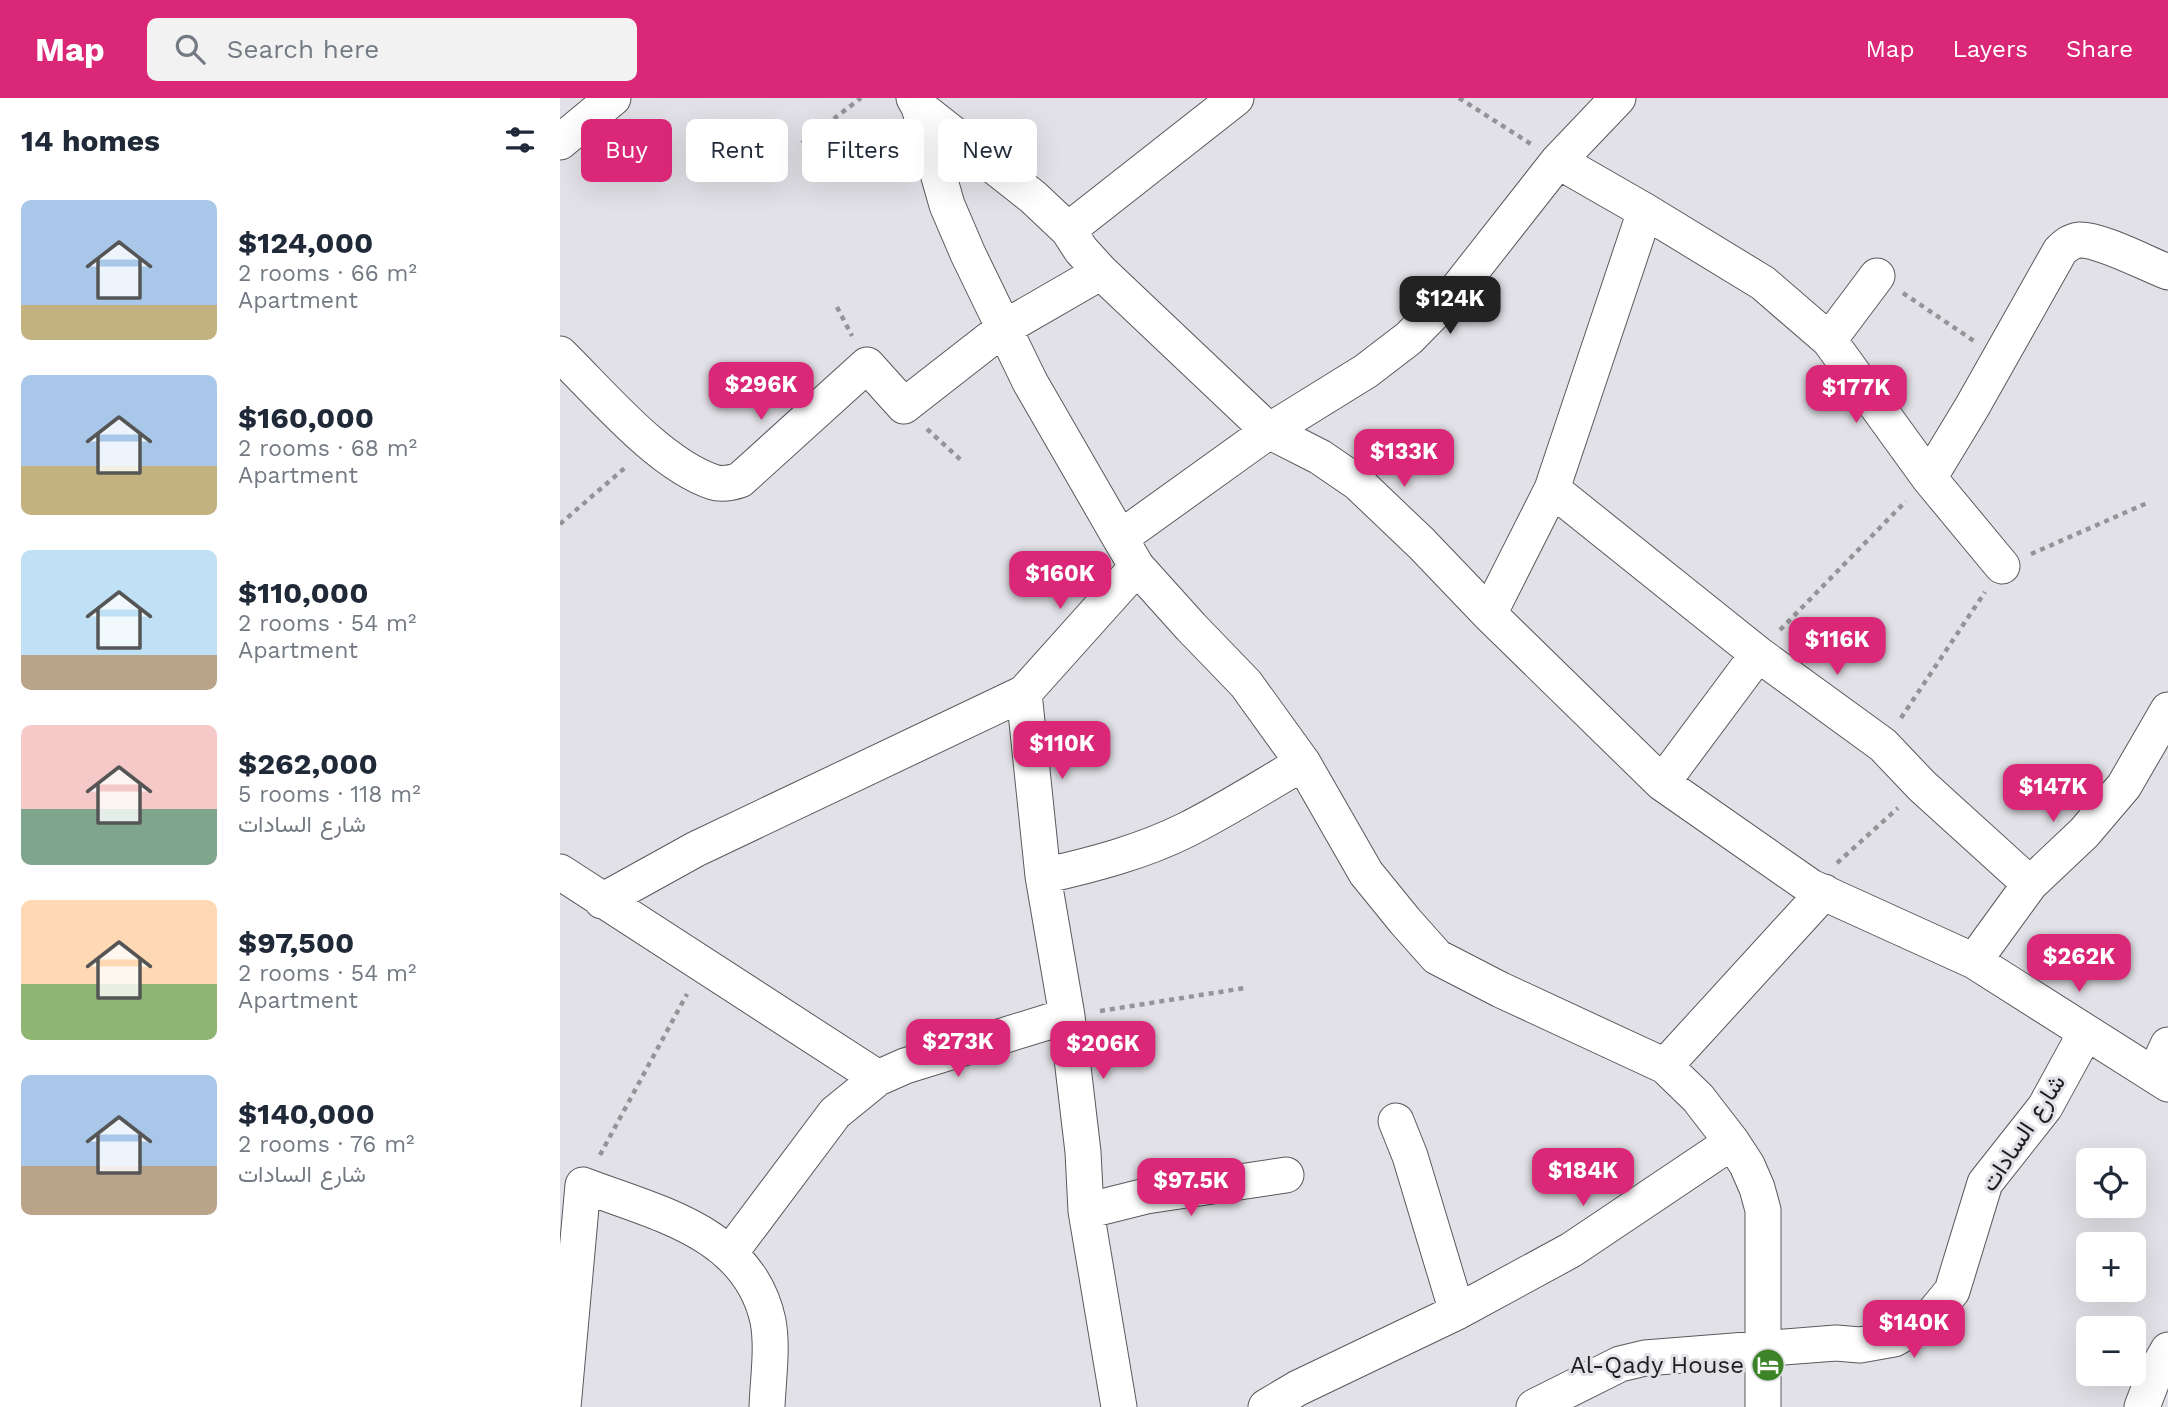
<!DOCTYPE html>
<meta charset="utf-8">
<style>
:root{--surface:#fff;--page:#f2f2f3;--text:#1f2937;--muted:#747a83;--accent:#db2777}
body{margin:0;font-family:"Work Sans",Vazirmatn,sans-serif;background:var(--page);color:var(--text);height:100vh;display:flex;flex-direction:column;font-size:26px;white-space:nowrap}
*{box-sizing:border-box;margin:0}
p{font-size:23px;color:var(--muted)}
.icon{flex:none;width:38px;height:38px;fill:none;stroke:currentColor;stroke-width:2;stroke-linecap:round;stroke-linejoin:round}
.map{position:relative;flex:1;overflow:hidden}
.panel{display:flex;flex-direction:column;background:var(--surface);width:560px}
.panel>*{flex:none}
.hud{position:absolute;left:21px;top:21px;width:665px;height:63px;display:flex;gap:14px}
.fabs{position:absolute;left:1516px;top:1050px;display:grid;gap:14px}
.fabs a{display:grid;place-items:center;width:70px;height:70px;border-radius:10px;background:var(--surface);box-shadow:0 7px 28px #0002;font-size:35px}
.price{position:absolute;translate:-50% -60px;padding:0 16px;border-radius:14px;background:var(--accent);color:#fff;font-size:23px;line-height:46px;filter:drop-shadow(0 2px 4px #0008)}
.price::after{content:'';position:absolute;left:50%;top:42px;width:21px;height:16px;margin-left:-10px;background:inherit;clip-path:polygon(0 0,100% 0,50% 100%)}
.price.active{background:#222;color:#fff}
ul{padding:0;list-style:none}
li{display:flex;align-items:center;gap:21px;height:175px;padding:0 21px}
li span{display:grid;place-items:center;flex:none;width:196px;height:140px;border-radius:10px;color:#555}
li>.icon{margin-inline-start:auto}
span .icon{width:84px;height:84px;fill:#fffc;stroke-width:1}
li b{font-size:30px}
h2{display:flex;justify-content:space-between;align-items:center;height:84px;padding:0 21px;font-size:30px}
.tag{padding:0 24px;border-radius:10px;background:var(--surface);box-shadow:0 7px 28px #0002;font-size:24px;line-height:63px}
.tag.active{background:var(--accent);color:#fff}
header{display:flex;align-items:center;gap:42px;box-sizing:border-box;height:98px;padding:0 35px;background:var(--accent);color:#fff}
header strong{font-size:33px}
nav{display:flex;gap:38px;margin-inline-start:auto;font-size:24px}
.search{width:490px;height:63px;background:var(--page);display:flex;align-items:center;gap:18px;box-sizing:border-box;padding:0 24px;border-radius:10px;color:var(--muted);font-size:26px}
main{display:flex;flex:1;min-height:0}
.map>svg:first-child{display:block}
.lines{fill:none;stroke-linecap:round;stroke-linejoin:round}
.street-casing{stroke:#59595e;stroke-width:37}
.path{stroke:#949498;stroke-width:4.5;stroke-dasharray:5 5;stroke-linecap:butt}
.street{stroke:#fff;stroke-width:35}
.labels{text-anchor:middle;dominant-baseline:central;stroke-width:6;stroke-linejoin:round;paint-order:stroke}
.street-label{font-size:24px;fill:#1e1e20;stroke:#e1e1e7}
.poi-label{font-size:24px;fill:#1e1e20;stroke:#e1e1e7;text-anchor:end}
</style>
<header>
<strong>Map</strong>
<div class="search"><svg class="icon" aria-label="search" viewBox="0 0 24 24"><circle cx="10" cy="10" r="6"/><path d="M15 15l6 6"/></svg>Search here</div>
<nav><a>Map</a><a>Layers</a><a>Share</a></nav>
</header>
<main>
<section class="panel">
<h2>14 homes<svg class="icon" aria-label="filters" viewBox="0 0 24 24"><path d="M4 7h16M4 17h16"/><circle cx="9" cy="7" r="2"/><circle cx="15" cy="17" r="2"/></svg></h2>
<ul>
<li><span style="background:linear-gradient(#a9c7e8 75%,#c2b280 0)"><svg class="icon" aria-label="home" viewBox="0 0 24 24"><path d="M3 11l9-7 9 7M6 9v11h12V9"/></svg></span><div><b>$124,000</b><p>2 rooms · 66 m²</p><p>Apartment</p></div></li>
<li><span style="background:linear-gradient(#a9c7e8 65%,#c2b280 0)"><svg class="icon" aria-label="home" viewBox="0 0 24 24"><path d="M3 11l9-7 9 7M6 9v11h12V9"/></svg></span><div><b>$160,000</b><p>2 rooms · 68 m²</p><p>Apartment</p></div></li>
<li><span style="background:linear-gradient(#bfe0f5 75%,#b9a48a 0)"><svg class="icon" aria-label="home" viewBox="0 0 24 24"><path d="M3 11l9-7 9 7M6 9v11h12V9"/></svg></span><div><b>$110,000</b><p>2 rooms · 54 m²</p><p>Apartment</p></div></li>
<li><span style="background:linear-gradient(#f6c9c9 60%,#7fa58c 0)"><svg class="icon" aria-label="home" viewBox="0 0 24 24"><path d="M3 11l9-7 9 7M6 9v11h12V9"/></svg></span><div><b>$262,000</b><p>5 rooms · 118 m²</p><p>شارع السادات</p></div></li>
<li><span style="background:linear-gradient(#ffd9b3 60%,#8fb573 0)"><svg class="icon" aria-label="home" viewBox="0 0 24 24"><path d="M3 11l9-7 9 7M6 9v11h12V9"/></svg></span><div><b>$97,500</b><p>2 rooms · 54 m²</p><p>Apartment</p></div></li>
<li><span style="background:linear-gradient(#a9c7e8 65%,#b9a48a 0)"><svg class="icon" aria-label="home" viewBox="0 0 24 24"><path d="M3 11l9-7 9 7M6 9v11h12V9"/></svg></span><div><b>$140,000</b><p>2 rooms · 76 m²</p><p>شارع السادات</p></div></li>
</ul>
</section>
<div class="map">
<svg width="1608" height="1309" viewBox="0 0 1608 1309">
<rect width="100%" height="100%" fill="#e1e1e7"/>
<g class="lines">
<defs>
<path id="street" d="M354,0L359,9L387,107L408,156L470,284L560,440L577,469L631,529L686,586L743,665L806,775L845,823L877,859L941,892L1105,968L1138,1000L1172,1044L1187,1067L1197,1090L1203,1112V1309
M359,9L473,99L508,132L521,152L541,174L709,333L760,359L798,385L861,445L929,516L1102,685L1251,789L1414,863L1608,986
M0,44L53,0
M998,63L1085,113
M508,132L676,0
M1269,242L1317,178
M0,256C41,296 99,366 153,384C162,387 171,385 180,382L307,267L344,308L444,230L541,174
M1369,380L1412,309L1500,153C1506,147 1511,143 1519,142C1540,141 1587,166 1608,174
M992,391L1198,556L1323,647L1362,688L1470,786
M560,440L709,333L806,273L849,240L899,189L998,63L1058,0
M929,516L992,391L1085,113L1203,185L1269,242L1369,380L1442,468
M464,595L483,778L507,918L523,1054L526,1113L559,1309
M1102,685L1198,556
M0,774L318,980
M483,778C532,767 582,754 626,732C666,712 705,687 743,665
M42,803L136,751L464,595L577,469
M1414,863L1470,786L1524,735L1564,688L1608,612
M1105,968L1264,794
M1594,977L1608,947
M836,1023L850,1058L897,1214
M526,1113L586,1098L726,1077
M170,1155L275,1015L318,980L345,968L507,918
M3,1309L23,1087C96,1115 189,1134 208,1223C213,1250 208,1281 207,1309
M706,1309L738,1290L897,1214L1011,1152L1172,1044
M974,1309L1060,1266L1085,1260L1276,1245L1300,1247L1334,1241L1368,1222L1392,1193L1425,1085L1485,1009L1526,934
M1582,1309L1595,1275L1608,1252"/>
</defs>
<use href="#street" class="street-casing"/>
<path class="path" d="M899,0L971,46
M242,45L301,0
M1343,195L1414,243
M277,209L292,238
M367,331L402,363
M0,426L67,368
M1471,456L1587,405
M1220,532L1346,403
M1341,620L1425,494
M1277,765L1338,710
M540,913L685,890
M40,1057L127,896"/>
<use href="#street" class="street"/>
</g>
<defs>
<symbol id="hotel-disc" viewBox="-11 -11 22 22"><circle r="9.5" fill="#3d8327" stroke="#e1e1e7"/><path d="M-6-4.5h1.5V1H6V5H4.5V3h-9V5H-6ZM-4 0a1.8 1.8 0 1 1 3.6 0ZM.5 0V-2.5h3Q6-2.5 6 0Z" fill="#fff"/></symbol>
</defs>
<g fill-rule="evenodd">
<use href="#hotel-disc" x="1189" y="1248" width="38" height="38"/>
</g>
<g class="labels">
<g class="street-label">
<text transform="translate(1463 1035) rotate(-57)">شارع السادات</text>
</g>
<g class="poi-label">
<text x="1184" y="1267">Al-Qady House</text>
</g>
</g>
</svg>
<div class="fabs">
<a><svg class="icon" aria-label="locate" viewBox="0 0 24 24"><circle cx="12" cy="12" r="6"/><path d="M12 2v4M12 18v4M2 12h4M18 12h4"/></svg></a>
<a>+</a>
<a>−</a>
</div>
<b class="price active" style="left:890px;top:238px">$124K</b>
<b class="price" style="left:201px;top:324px">$296K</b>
<b class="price" style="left:1296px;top:327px">$177K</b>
<b class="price" style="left:844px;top:391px">$133K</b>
<b class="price" style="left:500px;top:513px">$160K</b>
<b class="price" style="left:1277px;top:579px">$116K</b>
<b class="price" style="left:502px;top:683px">$110K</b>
<b class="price" style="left:1493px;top:726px">$147K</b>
<b class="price" style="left:1519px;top:896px">$262K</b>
<b class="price" style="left:398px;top:981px">$273K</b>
<b class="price" style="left:543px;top:983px">$206K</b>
<b class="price" style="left:1023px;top:1110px">$184K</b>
<b class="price" style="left:631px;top:1120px">$97.5K</b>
<b class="price" style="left:1354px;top:1262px">$140K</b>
<div class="hud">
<a class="tag active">Buy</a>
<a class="tag">Rent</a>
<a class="tag">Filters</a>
<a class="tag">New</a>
</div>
</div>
</main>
